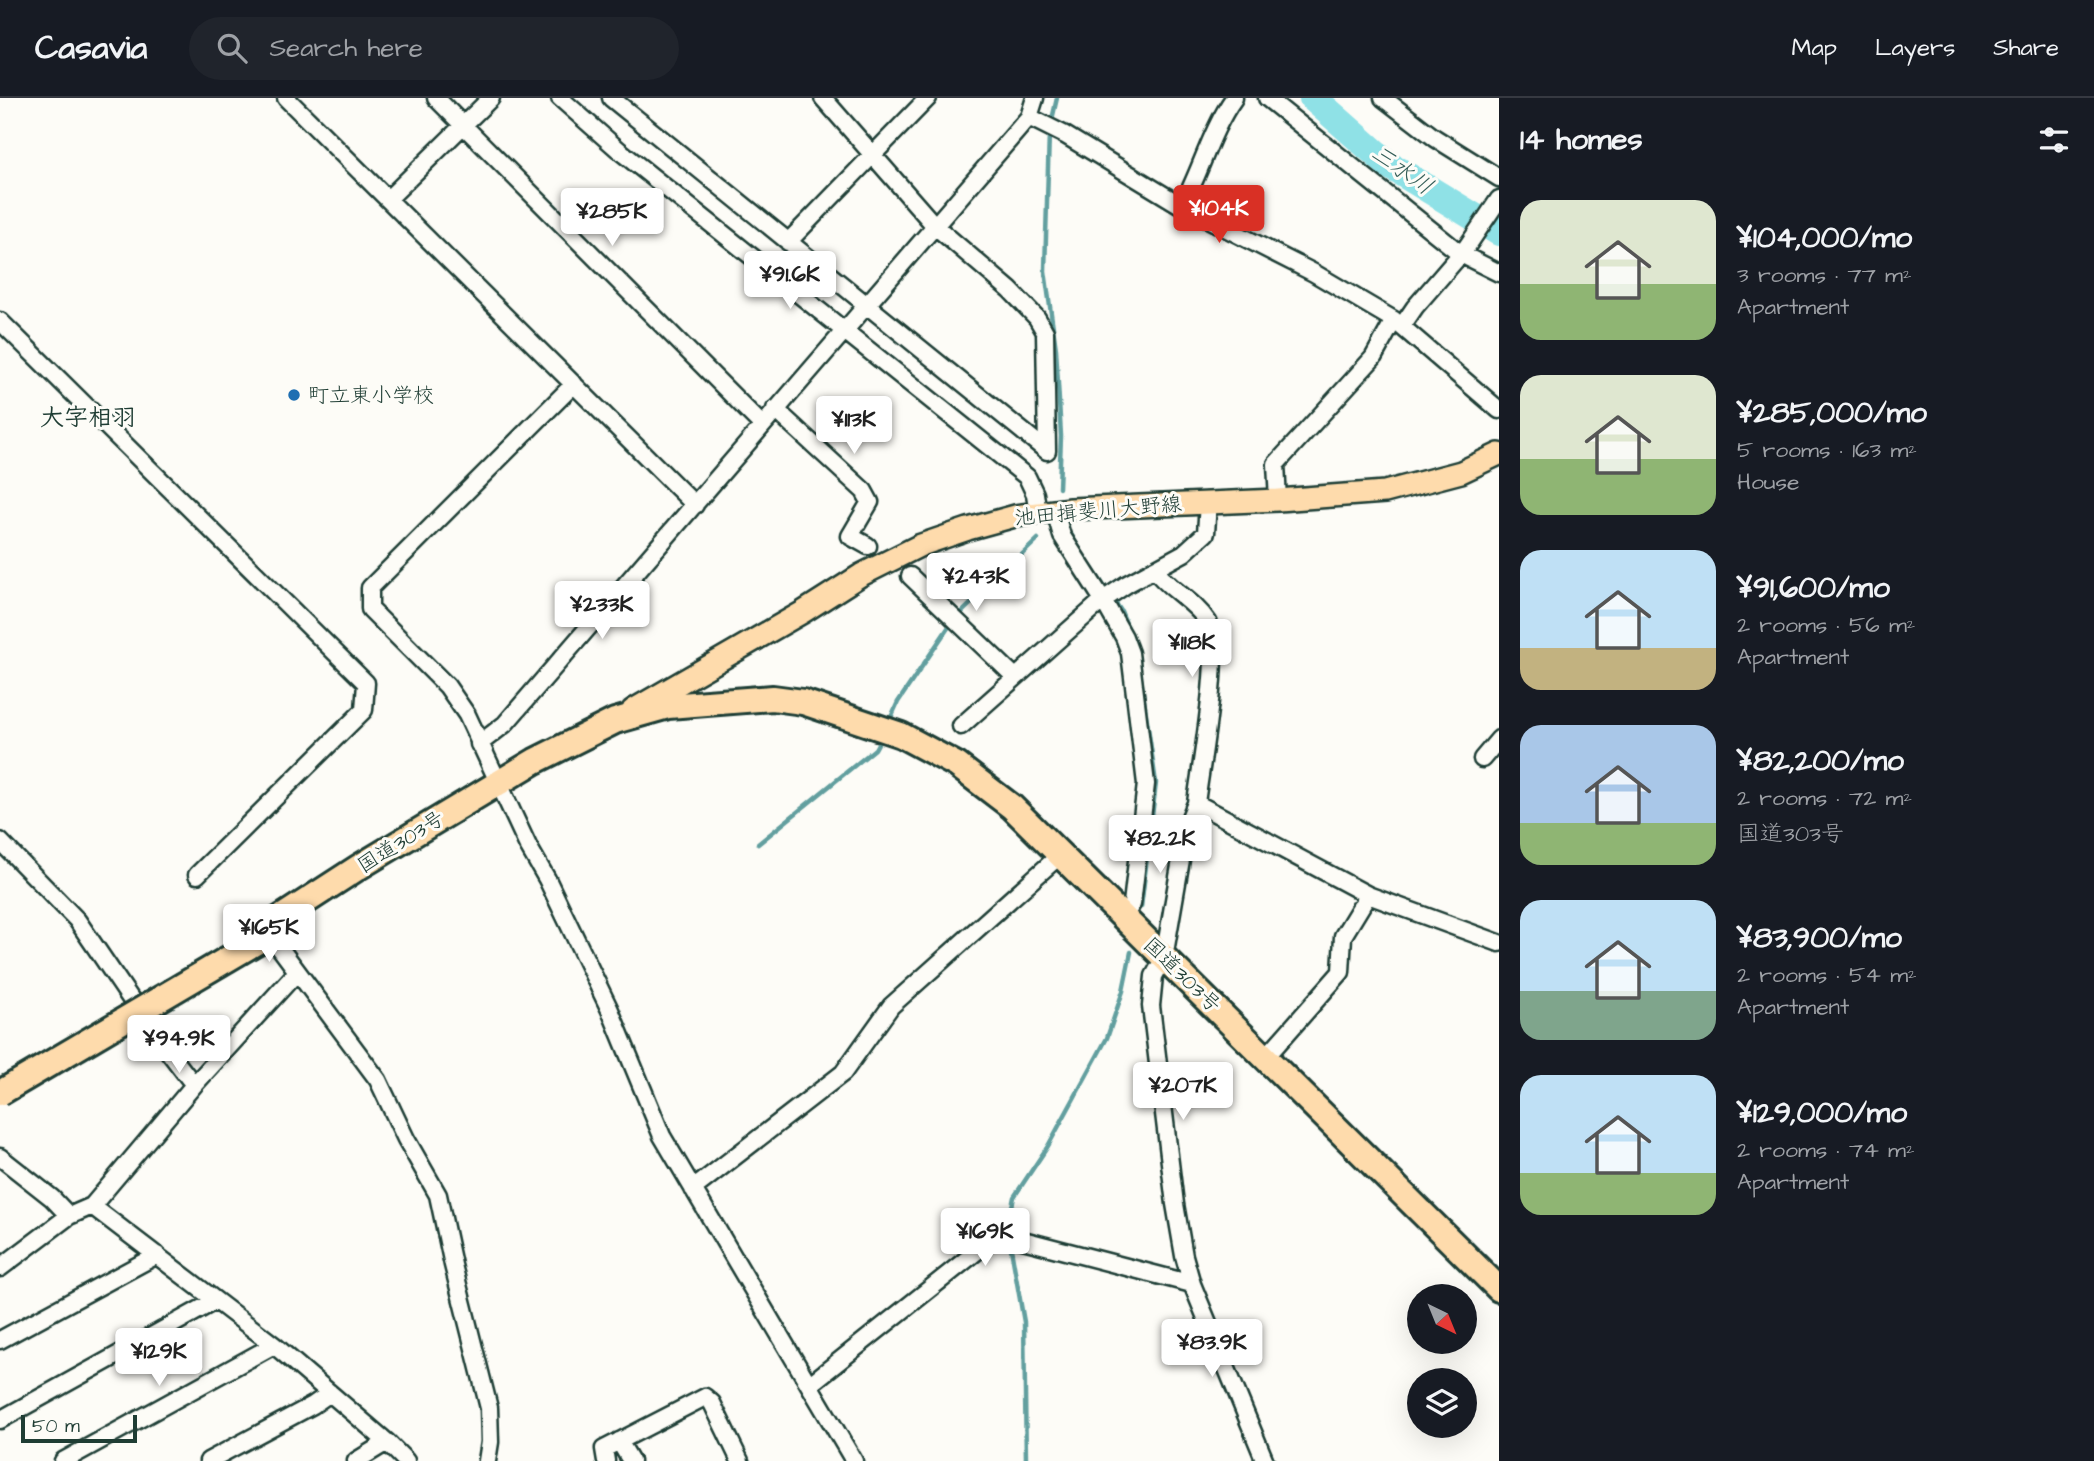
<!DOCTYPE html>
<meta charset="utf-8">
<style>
:root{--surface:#171b24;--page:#20242c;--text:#f1f3f6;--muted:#9ea1a6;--line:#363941;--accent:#d93025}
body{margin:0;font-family:"Architects Daughter","Klee One",sans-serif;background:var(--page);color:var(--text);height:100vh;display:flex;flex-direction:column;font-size:26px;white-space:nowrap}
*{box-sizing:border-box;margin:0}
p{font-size:23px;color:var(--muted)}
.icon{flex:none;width:38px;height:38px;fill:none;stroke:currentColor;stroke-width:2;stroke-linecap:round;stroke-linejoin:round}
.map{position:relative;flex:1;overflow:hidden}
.details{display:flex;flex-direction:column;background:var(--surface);width:595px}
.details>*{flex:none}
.needle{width:46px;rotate:137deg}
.buttons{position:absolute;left:1407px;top:1186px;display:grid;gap:14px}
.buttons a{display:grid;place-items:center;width:70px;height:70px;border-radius:50%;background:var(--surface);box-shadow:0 7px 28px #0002;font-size:35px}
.scale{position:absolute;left:21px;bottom:18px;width:116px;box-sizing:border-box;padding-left:7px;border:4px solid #1f3d34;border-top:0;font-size:19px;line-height:24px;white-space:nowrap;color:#1f3d34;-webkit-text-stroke:5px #fdfcf7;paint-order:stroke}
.price{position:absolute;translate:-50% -60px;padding:0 16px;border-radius:7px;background:#fff;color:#222;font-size:23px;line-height:46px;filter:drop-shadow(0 2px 4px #0008)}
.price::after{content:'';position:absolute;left:50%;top:42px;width:21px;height:16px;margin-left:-10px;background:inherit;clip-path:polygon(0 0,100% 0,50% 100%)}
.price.on{background:var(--accent);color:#fff}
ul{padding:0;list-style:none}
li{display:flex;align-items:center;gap:21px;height:175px;padding:0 21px}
li span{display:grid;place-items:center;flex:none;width:196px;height:140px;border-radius:21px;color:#555}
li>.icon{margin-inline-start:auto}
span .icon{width:84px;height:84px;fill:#fffc;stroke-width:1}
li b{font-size:30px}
h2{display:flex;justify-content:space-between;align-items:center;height:84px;padding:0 21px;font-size:30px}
header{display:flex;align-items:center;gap:42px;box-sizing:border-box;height:98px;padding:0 35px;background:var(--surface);border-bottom:2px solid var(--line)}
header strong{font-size:33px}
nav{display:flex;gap:38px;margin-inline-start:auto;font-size:24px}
.search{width:490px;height:63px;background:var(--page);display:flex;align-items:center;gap:18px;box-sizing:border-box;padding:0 24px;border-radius:38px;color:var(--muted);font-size:26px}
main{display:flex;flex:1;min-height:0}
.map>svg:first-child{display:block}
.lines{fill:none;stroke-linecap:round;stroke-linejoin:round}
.stream{stroke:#629f9f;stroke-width:4.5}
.river{stroke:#8fe1e6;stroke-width:28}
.minor-casing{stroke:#1f3d34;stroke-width:21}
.major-casing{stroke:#1f3d34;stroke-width:26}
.highway-casing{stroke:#1f3d34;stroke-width:30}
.minor{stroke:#fdfcf7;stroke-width:16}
.major{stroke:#fedbac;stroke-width:21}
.highway{stroke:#fedbac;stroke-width:24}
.highway-bridge-casing{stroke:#1f3d34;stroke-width:30;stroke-linecap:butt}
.highway-bridge{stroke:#fedbac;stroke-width:24}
.poi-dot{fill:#1f6fb2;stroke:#fdfcf7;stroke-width:2.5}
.labels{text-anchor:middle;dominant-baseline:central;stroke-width:6;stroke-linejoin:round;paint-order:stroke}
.poi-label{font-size:21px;fill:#1f3d34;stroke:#fdfcf7;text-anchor:start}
.street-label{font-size:21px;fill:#1f3d34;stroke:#fdfcf7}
.water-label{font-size:23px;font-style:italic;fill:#355e58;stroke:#fdfcf7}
.quarter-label{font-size:24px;font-weight:bold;fill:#1f3d34;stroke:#fdfcf7}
</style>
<header>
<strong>Casavia</strong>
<div class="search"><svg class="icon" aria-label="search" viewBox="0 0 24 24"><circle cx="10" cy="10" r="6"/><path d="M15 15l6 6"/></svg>Search here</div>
<nav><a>Map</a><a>Layers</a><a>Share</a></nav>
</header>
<main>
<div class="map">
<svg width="1499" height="1363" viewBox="0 0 1499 1363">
<rect width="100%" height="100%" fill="#fdfcf7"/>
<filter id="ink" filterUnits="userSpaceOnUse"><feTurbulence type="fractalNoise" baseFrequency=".0143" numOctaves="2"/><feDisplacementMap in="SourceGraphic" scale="14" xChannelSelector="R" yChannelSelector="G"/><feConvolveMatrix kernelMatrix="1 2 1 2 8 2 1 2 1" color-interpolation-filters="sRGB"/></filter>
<g filter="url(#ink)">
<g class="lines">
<path class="stream" d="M1051,26L1057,0
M1049,35L1045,173L1056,251L1061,338L1059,390
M1071,436L1083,457
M1092,470L1121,513L1130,535
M958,518L1038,441
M1138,560L1156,685L1141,809
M888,626L898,604L952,524
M758,746L875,651L881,640
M1009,1136L1008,1128L1014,1099L1048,1048L1107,940L1123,893L1131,854
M1010,1145L1024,1224L1026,1363"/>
<path class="river" d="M1313,0L1389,67L1499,134"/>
<defs>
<path id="minor" d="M286,0L695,407
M436,0L762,327
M560,0L620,53L1027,379L1035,396L1038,415
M611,0L1047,353L1045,234L1037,220L1010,192L935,128L823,0
M1267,0L1461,156L1499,175
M1383,0L1435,40L1499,80
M1029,19L1065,37L1182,108L1314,175L1394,222L1499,312
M388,101L491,0
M1182,108C1201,73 1211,32 1234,0
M788,144L928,0
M0,223L366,585L364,612L197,777
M1402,228L1415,209L1466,150L1499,101
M574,286L370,490V511L447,588L467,617L528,748L547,781L610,912L662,1038L854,1363
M775,311L864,393L870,404L850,438L868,448
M1278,402L1276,366L1373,260L1394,222
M1055,413L1062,438L1103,502L1124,539L1130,555L1146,686L1132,806L1123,820
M1154,471C1169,492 1194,502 1208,524C1223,548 1200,672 1196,705L1187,727L1164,860L1154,878L1151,908L1175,1106L1184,1158L1192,1186L1265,1363
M910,478L1015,579
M961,628L1103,502L1127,486L1184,455L1206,435L1208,405
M479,646L505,626C680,424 854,221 1029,19L1035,0
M1482,661L1499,641
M1196,705L1368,797L1499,845
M0,743L77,822L149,928L194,987
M265,830L378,982L406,1041L438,1097L453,1167L489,1310L490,1344L487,1363
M1266,959L1341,874L1343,838L1368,797
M0,1059L52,1100L69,1118
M693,1091L843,975L891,908L1060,757
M92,1108L194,987L297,874
M0,1170L69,1118L92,1108L274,1247L387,1344L406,1363
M0,1242L157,1157
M809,1287L991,1142L1002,1139L1019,1141L1192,1186
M0,1322L215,1203
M619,1343L631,1363
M63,1363L274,1247
M208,1363L313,1307L330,1295
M356,1363L387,1344
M606,1363L604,1351L705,1299L712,1305L740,1363"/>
<path id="major" d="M633,612L803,514L861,477L921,447L968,431L1015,418L1070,411L1278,402L1385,394L1461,374L1499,356"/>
<path id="highway" d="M265,830L359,769L535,663L615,623L668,608L773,600L803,604L901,637L957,667L1012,709L1499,1191"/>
</defs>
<use href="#minor" class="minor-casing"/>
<use href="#major" class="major-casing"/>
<use href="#highway" class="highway-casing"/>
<use href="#minor" class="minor"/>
<use href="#major" class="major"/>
<use href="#highway" class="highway"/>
<defs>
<path id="highway-bridge" d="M0,995L270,836"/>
</defs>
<use href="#highway-bridge" class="highway-bridge-casing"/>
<use href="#highway-bridge" class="highway-bridge"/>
</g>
</g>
<circle class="poi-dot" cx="294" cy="297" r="7"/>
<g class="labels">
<g class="poi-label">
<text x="308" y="297">町立東小学校</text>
</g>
<g class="street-label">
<text transform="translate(1098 413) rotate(-5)">池田揖斐川大野線</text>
<text transform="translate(401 744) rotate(-32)">国道303号</text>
<text transform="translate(1182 877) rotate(44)">国道303号</text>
</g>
<g class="water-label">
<text transform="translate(1402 72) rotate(35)">三水川</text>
</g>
<g class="quarter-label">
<text x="88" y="320">大字相羽</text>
</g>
</g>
</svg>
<div class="buttons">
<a><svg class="needle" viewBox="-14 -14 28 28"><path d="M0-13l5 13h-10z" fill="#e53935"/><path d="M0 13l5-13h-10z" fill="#9ea1a6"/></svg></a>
<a><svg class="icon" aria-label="layers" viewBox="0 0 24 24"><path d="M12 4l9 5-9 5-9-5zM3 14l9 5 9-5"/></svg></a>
</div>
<div class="scale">50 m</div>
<b class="price on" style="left:1219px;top:147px">¥104K</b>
<b class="price" style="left:612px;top:150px">¥285K</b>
<b class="price" style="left:790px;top:213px">¥91.6K</b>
<b class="price" style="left:854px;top:358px">¥113K</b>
<b class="price" style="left:976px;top:515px">¥243K</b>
<b class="price" style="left:602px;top:543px">¥233K</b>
<b class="price" style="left:1192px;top:581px">¥118K</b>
<b class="price" style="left:1160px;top:777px">¥82.2K</b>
<b class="price" style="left:269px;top:866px">¥165K</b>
<b class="price" style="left:179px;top:977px">¥94.9K</b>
<b class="price" style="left:1183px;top:1024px">¥207K</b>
<b class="price" style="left:985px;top:1170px">¥169K</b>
<b class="price" style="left:1212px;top:1281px">¥83.9K</b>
<b class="price" style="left:159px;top:1290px">¥129K</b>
</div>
<section class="details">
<h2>14 homes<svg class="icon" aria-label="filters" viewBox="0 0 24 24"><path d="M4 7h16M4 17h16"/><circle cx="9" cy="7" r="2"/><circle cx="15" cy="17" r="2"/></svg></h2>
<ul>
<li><span style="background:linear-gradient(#dfe7d0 60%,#8fb573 0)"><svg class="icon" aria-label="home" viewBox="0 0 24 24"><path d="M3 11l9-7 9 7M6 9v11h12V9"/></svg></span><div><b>¥104,000/mo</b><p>3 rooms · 77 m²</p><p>Apartment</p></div></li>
<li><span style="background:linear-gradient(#dfe7d0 60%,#8fb573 0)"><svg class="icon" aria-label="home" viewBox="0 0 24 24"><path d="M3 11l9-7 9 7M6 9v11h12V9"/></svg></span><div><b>¥285,000/mo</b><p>5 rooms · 163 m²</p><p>House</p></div></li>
<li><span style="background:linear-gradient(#bfe0f5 70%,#c2b280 0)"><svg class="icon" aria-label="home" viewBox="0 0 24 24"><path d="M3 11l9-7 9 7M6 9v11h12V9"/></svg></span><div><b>¥91,600/mo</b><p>2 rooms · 56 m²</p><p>Apartment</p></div></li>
<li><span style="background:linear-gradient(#a9c7e8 70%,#8fb573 0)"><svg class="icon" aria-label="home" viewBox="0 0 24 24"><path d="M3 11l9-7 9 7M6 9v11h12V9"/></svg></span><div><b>¥82,200/mo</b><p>2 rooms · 72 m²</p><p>国道303号</p></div></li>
<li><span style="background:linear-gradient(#bfe0f5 65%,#7fa58c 0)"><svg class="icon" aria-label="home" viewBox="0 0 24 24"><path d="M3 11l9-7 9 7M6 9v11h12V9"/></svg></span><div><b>¥83,900/mo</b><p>2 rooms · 54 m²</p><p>Apartment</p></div></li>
<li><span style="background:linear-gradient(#bfe0f5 70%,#8fb573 0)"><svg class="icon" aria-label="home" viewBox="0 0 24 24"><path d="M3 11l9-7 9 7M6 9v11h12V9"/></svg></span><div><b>¥129,000/mo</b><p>2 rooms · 74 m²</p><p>Apartment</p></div></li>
</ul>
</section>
</main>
